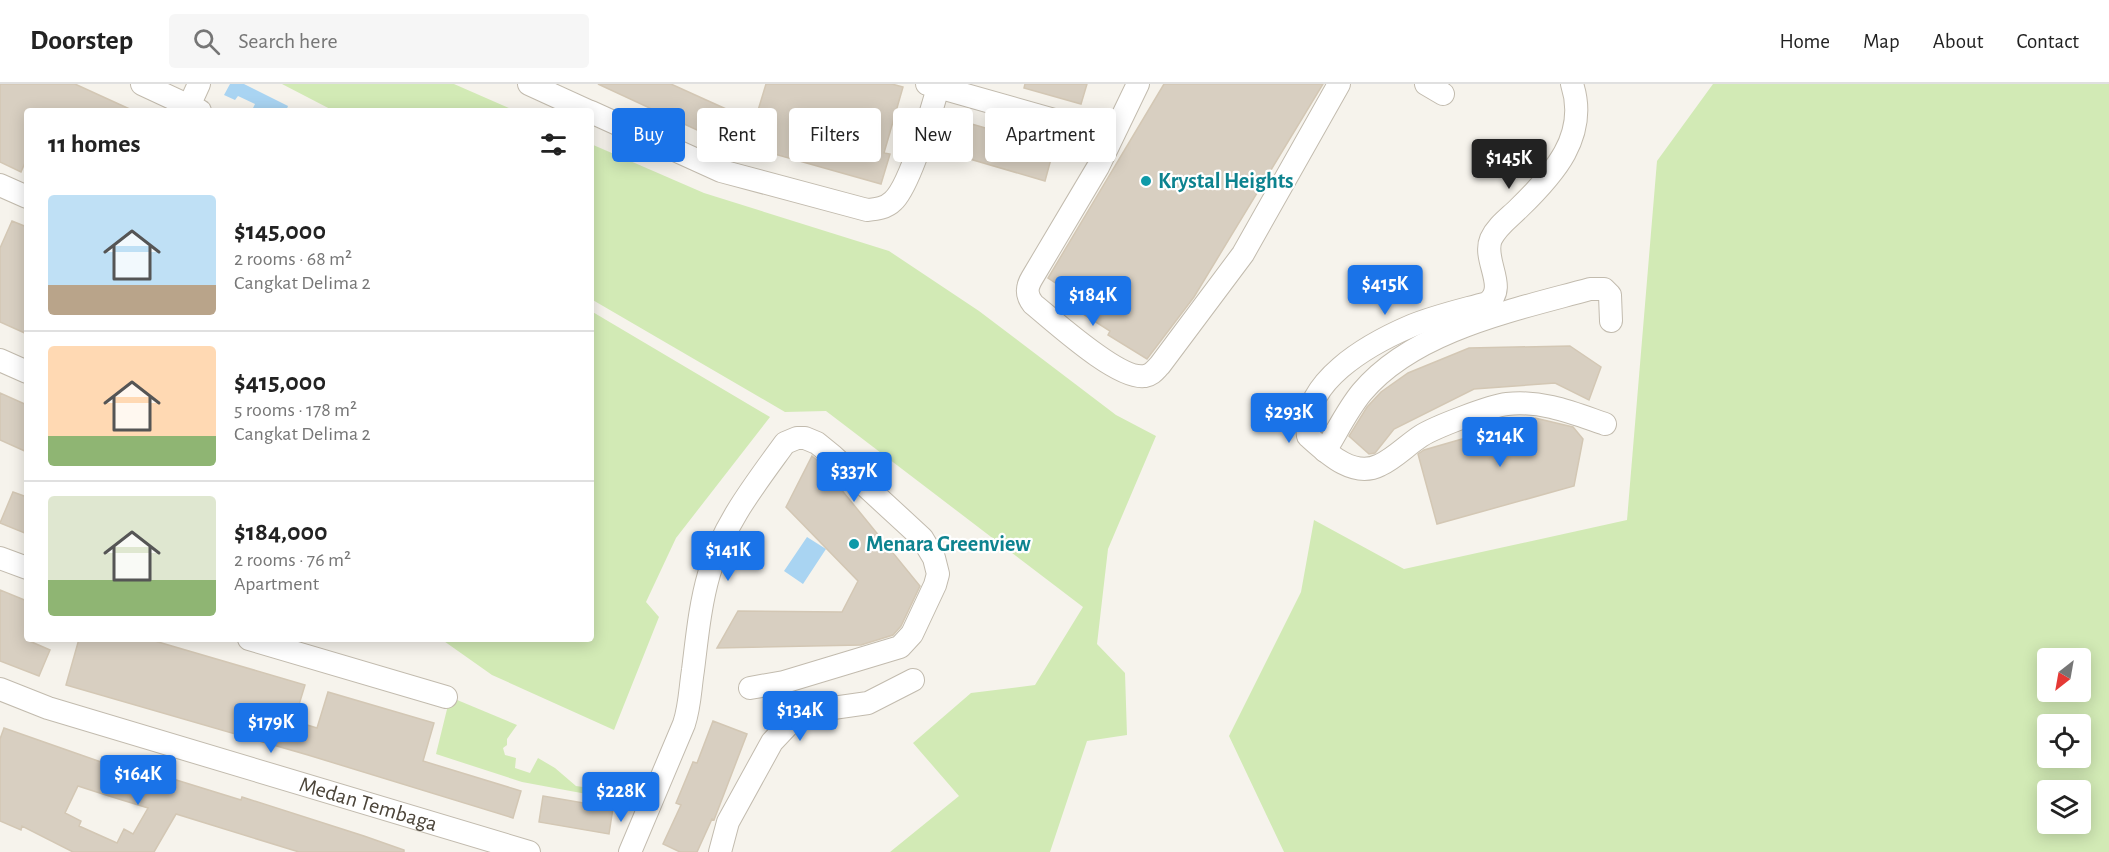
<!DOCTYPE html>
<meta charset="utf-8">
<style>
:root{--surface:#fff;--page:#f6f6f6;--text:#222;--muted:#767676;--line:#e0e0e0;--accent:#1a73e8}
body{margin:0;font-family:"Alegreya Sans",sans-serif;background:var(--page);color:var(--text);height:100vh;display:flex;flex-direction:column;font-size:22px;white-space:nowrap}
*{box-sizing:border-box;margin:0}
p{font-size:20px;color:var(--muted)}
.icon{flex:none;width:33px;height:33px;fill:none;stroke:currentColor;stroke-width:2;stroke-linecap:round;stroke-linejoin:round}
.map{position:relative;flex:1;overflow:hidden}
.panel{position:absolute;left:24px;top:24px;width:570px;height:534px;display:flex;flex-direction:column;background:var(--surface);border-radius:6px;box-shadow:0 3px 15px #0003}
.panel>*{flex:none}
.hud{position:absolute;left:612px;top:24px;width:570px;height:54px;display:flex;gap:12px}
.needle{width:39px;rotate:211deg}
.controls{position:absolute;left:2037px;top:564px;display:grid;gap:12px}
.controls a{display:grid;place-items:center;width:54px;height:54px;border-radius:6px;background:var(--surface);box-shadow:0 3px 15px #0003;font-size:30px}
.price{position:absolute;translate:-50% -51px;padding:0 14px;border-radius:6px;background:var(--accent);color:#fff;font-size:20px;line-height:39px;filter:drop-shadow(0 2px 3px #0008)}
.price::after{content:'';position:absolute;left:50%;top:36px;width:18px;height:14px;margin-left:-9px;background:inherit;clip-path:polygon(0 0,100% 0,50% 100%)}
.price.active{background:#222;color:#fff}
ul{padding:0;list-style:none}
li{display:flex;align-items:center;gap:18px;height:150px;padding:0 24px}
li+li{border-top:2px solid var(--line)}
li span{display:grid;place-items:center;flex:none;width:168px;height:120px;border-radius:6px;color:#555}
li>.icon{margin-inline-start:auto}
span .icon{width:72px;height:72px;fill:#fffc;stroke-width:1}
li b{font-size:26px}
h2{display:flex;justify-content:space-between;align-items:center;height:72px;padding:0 24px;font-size:26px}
.pill{padding:0 21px;border-radius:6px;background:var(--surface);box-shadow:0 3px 15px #0003;font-size:21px;line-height:54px}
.pill.active{background:var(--accent);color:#fff}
header{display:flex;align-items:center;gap:36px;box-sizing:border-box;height:84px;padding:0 30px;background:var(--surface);border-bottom:2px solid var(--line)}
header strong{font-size:28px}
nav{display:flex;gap:33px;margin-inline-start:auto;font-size:21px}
.search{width:420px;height:54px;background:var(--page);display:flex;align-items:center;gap:15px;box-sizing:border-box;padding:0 21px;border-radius:6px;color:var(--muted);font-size:22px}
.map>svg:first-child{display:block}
.green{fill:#d2eab5;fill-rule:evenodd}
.water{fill:#a9d4f2}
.building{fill:#d8cfc1;stroke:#d3c7b4;stroke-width:1.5;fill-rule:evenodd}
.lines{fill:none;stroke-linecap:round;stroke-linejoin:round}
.minor-casing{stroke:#c2bbae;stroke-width:24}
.minor{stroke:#fff;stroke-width:22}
.culture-dot{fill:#0f9aa8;stroke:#fff;stroke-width:2}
.labels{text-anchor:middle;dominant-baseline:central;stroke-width:4.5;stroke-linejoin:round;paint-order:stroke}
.culture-label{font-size:22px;font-weight:bold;fill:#0d838f;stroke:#fff;text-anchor:start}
.street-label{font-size:22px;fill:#4b4439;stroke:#fff}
</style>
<header>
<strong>Doorstep</strong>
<div class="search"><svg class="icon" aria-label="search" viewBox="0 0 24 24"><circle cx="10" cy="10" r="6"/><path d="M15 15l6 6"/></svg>Search here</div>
<nav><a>Home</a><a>Map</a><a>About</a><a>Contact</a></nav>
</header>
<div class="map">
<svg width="2109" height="768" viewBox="0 0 2109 768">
<rect width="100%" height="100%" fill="#f6f3ec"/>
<path class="green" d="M282,0H454L516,27H334Z
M1713,0H2109V768H1284L1229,652L1301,508L1314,436L1404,485L1627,436L1657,77ZM2080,574V608H2048V574ZM2048,640H2080V674H2048ZM2048,706H2080V740H2048Z
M591,60L704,109L889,167L979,227L1116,331L1156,352L1108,465L1097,560L1125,589L1127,651L1087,657L1050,768H890L959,712L913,659L971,609L1035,601L1083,523L826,327L785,328L591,215Z
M591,227L770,333L676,454L646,518L659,533L614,646L492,591L441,555H591Z
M450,613L517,641L507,655V661L503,664L505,671L516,674L515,684L530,689L538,674L555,684L576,702L638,711L635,719L522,698L436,670Z"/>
<path class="water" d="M230,0H244L288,22L286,27H254L252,26L255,20L238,12L235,16L224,11Z
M807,453L826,465L803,500L784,487Z"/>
<path class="building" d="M0,0H75L134,27H27V74L21,88L0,78Z
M598,0H671L726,25L718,43L715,41L710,52Z
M766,0H892L903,3L884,69L890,70L881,100L746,62L750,51L746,50L751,31L756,33Z
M1025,0H1087L1081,20L1024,4Z
M1164,0H1323L1194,213L1147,275L1108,251L1110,247L1061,216L1066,206L1048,194Z
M958,36L1054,64L1045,97L949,69Z
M12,137L27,143V250L0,238V164Z
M1570,262L1601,283L1589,316L1555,299L1474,305L1394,345L1375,369L1369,370L1349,352L1367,323L1381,308L1408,289L1469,264Z
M0,309L27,321V368L0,356Z
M1535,334L1573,343L1583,355L1574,402L1437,440L1418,370L1424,366Z
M812,372L818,377L920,502L901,542L893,551L861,561L717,564L738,527L842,528L858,497L786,423Z
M13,408L27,413V450L0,439Z
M0,506L27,517V556L50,566L39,592L0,577Z
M79,555H148L305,601L294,637L317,644L328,608L434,639L423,677L521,707L513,734L308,671L66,601Z
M713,637L747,650L714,736L712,735L697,768H680L663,760L681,721L676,719L693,678L697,679Z
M4,644L101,678L102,673L241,716L242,713L364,752L404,766V768H299L176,730L154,768H73L22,742L21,746L0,737V655ZM78,702L109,712L148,724L133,750L124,745L117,759L79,742L81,737L65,729Z
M543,712L613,724L609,750L539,738Z"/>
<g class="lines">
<defs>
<g id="minor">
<path d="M142,0L200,27"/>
<path d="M529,0L588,27"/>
<path d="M927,0L1058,37"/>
<path d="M1138,0L1098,83L1032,194C1026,204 1026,211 1033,220C1054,237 1119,297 1145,292C1152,291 1155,286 1160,281L1243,170L1339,0"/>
<path d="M1426,0L1443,10"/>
<path d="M1572,0C1589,52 1553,91 1519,124C1509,134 1497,142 1491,155C1482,176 1509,204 1487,219C1462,226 1435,232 1411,242C1369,260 1300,298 1308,352C1326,368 1353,395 1380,381C1395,374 1407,361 1421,352C1435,343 1490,322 1507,320C1542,316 1573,329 1605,340"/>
<path d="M189,22L199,0"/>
<path d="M591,28L721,87L867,126C877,125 886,124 893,117C910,102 932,25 939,0"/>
<path d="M0,101L27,113"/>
<path d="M0,276L27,288"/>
<path d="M1325,367C1337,348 1347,326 1362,308C1414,246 1514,226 1590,205H1604L1610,211L1611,237"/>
<path d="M0,474L27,484"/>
<path d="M249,555L446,613"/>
<path id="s1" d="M0,605L48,624L529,768"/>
<path d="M630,768L684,640C690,622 690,605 693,586C697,554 700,521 709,490C722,442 756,399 785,359L797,354H805L817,359L833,372L922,454L934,474L938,490L935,501L912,550L900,563L784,598L750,604"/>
<path d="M720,768L728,738L772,658L789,640L812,627L868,619L913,596"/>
</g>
</defs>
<use href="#minor" class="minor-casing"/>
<use href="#minor" class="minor"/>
</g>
<g class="culture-dot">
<circle cx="1146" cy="97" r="6"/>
<circle cx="854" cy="460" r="6"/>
</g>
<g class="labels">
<g class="culture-label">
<text x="1158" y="97">Krystal Heights</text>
<text x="866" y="460">Menara Greenview</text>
</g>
<g class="street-label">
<text stroke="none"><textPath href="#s1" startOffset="386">Medan Tembaga</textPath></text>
</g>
</g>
</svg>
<div class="controls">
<a><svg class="needle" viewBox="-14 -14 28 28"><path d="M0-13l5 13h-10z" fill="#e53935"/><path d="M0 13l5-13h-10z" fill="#767676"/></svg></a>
<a><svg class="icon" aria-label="locate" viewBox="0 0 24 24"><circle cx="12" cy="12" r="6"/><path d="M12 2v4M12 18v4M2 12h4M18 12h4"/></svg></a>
<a><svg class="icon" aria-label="layers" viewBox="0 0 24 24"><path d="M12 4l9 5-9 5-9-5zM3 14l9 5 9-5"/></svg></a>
</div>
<b class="price active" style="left:1509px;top:106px">$145K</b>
<b class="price" style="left:1385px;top:232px">$415K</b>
<b class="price" style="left:1093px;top:243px">$184K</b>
<b class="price" style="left:1289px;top:360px">$293K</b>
<b class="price" style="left:1500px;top:384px">$214K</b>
<b class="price" style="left:854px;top:419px">$337K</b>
<b class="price" style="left:728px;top:498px">$141K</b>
<b class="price" style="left:800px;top:658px">$134K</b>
<b class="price" style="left:271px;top:670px">$179K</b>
<b class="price" style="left:138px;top:722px">$164K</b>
<b class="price" style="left:621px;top:739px">$228K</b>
<div class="hud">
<a class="pill active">Buy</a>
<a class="pill">Rent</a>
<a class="pill">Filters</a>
<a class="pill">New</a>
<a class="pill">Apartment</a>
</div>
<section class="panel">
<h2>11 homes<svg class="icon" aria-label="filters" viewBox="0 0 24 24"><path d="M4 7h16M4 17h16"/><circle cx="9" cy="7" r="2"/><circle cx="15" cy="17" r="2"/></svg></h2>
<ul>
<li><span style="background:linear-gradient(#bfe0f5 75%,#b9a48a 0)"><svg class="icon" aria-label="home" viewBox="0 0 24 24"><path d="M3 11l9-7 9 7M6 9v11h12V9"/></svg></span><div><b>$145,000</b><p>2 rooms · 68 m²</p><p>Cangkat Delima 2</p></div></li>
<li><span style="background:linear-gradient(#ffd9b3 75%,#8fb573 0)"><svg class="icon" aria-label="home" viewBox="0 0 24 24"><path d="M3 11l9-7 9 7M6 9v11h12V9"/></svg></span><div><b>$415,000</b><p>5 rooms · 178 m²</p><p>Cangkat Delima 2</p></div></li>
<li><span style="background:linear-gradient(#dfe7d0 70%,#8fb573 0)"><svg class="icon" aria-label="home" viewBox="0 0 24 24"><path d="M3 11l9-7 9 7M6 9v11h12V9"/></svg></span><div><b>$184,000</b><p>2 rooms · 76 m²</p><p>Apartment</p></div></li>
</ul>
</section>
</div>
